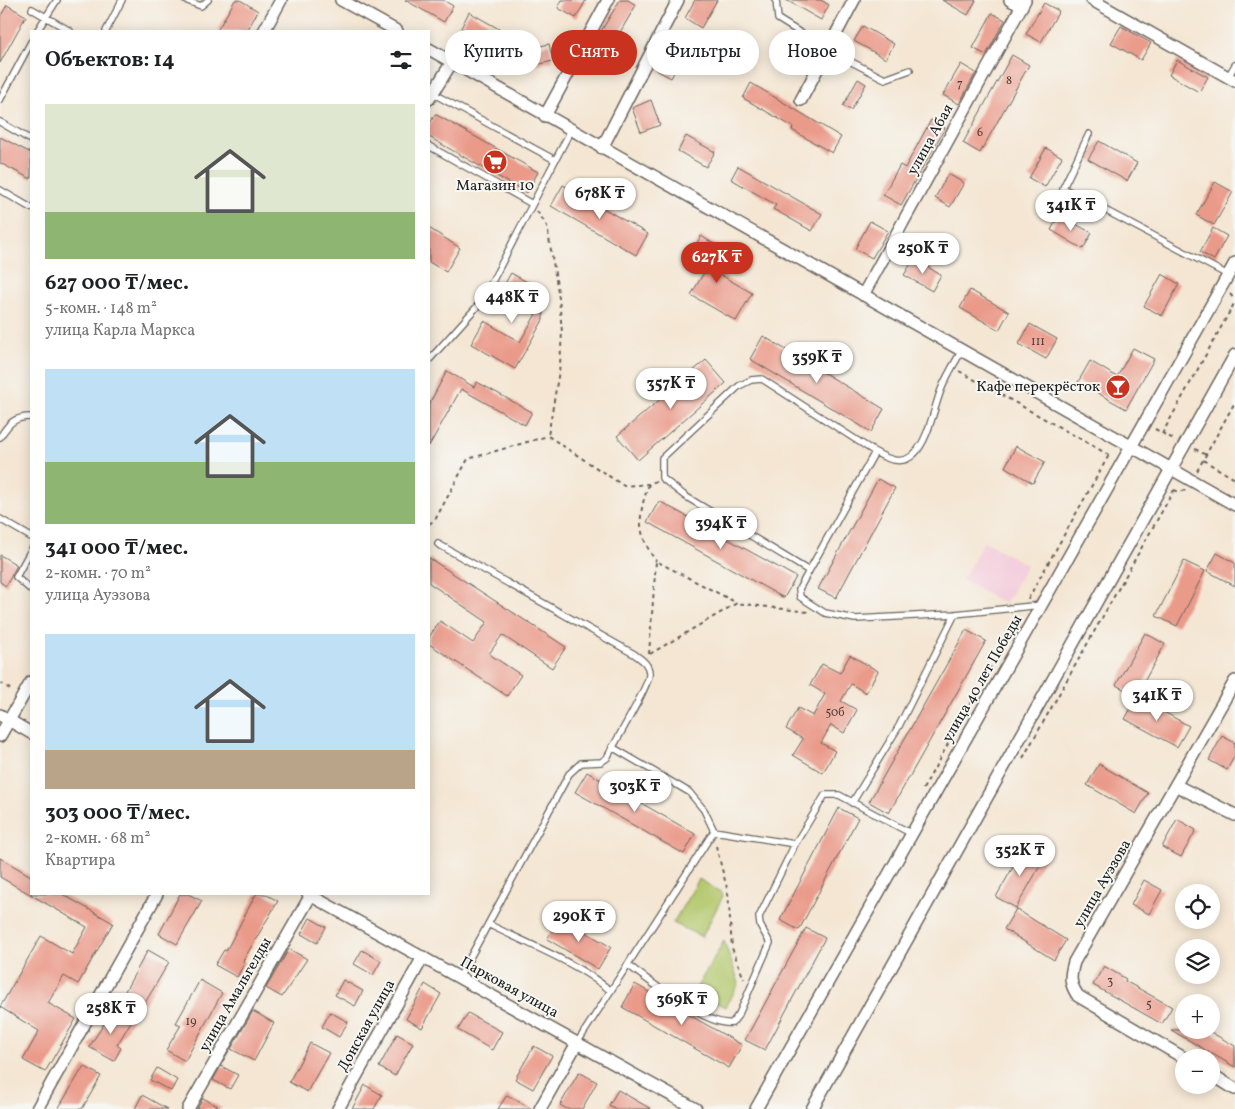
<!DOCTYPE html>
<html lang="ru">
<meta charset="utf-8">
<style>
:root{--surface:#fff;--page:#f2f2f2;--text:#202124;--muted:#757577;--accent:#c8321e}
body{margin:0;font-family:Vollkorn,serif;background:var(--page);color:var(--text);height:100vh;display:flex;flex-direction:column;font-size:19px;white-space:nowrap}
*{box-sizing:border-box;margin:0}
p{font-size:16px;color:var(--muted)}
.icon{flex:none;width:28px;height:28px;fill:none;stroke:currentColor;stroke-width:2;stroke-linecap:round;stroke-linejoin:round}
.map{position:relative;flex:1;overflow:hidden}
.side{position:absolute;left:30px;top:30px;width:400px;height:865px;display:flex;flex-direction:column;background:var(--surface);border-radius:0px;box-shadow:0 2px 12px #0003}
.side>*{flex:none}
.top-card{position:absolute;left:445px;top:30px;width:475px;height:45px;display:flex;gap:10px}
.tools{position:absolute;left:1175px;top:884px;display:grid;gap:10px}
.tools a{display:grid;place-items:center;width:45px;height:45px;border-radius:50%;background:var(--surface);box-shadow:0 2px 12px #0003;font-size:25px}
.price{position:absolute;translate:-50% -42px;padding:0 11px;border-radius:18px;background:#fff;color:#222;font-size:16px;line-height:32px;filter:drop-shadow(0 1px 2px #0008)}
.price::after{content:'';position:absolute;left:50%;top:30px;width:15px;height:11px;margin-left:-8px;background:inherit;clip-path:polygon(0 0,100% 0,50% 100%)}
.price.current{background:var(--accent);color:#fff}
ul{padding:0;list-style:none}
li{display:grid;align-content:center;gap:10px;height:265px;padding:0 15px}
li span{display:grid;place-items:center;height:155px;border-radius:0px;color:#555}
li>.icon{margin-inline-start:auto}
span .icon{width:90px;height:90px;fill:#fffc;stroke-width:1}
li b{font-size:21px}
h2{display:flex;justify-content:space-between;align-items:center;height:60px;padding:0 15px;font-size:21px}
.pill{padding:0 18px;border-radius:22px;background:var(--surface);box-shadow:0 2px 12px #0003;font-size:18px;line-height:45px}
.pill.current{background:var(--accent);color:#fff}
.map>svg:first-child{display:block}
.built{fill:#f4cfdd}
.green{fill:#b2c76b;stroke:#677244}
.building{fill:#ea9a89}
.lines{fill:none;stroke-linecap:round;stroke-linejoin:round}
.service-casing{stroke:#68635c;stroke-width:8}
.minor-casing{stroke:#68635c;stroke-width:14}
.path{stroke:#68635c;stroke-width:2;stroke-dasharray:4 4;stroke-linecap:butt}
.service{stroke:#fff;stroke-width:5.5}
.minor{stroke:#fff;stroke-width:11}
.labels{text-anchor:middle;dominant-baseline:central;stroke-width:4;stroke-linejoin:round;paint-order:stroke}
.number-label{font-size:12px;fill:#503c37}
.street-label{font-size:15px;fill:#1c1c1c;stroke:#f6f6f2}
.poi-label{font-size:15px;fill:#1c1c1c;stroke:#f6f6f2}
</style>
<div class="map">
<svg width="1235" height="1109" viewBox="0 0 1235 1109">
<rect width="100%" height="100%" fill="#f6f6f2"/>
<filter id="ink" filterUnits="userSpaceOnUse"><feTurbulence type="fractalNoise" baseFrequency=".02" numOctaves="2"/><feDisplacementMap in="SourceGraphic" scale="10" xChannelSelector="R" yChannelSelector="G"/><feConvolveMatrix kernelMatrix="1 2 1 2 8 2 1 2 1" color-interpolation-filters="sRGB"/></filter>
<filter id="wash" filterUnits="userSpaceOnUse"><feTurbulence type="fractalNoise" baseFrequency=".0096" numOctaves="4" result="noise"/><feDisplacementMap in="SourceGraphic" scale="20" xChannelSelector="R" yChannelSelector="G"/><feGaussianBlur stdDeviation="1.12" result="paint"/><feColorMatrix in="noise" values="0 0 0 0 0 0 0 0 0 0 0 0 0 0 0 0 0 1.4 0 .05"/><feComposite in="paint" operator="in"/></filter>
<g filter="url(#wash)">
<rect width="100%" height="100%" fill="#f4e6d3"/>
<path class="built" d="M984,541L1027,565L1005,604L962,580Z"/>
<path class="green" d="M699,879L722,893L723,896L702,937L673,923Z
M724,941L739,983L726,1007L694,992Z"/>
<g id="blocks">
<path class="building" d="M235,0H240L258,11L247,31H217Z
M405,0H443L453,6L444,22Z
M562,0H586L576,18L558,8Z
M620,0H628L636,5L599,68L584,59Z
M695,0H717L701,28L685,18Z
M786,0H821L829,5L821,20Z
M942,0H976L968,15Z
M1044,3L1059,11L1041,42L1026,34Z
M7,5L26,16L0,63V17Z
M469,12L499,29L490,45L461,28Z
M992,13L1005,20L986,55L973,48Z
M863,26L894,44L886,59L854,41Z
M1121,26L1151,43L1141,60L1111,43Z
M672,42L686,50L671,78L656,70Z
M549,44L553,61L527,67L523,50Z
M1012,55L1029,65L980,153L963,143Z
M1177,60L1208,77L1199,92L1169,75Z
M961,64L976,73L959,104L943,95Z
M858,79L866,84L851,110L843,106Z
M751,83L841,137L832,153L792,130L793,127L743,98Z
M651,100L660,125L641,132L632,108Z
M435,114L538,172L527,193L429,137V125Z
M931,120L945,128L901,205L883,195L900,165L905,168Z
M686,136L715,152L706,167L678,151Z
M0,137L31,153V179L0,163Z
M1099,141L1137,163L1127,181L1088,159Z
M1046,148L1062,157L1045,187L1029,178Z
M738,166L822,214L812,231L773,209L776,205L731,179Z
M948,174L964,183L950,207L935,198Z
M1215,182L1233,192L1214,225L1196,215Z
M563,185L648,234L636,255L551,206Z
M1059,215L1092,233L1083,249L1051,230Z
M870,221L888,231L872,258L855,249Z
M429,228L460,248L446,272L429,262Z
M1213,228L1227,236L1214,260L1200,252Z
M701,236L719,247L707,267L752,293L736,321L691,295L706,269L688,258Z
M914,259L941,275L932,291L904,275Z
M511,273L543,291V320L515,369L471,344L484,321L520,342L536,314L499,294Z
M1162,274L1179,284L1162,316L1144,306Z
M970,290L1009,312L999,330L960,308Z
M1030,324L1057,339L1046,359L1019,344Z
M763,336L884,409L871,432L750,359Z
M1133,348L1154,359L1126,409L1078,382L1090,361L1117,377Z
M706,360L726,383L638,460L617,436Z
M447,371L474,387L477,382L532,412L525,425L461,389L429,446V404Z
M1016,446L1045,462L1033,483L1005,467Z
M878,479L895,488L836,598L818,589Z
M659,501L796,577L784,598L647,522Z
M1217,553L1235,563V586L1207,571Z
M0,555L17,565L6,586L0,582Z
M429,558L566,647L552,668L502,635L489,654L521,675L507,696L429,644V637L440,621L473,643L487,622L429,583Z
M1184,561L1205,571L1177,626L1156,616Z
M966,630L986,641L889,813L869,802Z
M1145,633L1165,644L1136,696L1116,685Z
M850,655L878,671L866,693L851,684L841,701L857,710L844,733L831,725L821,743L835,751L823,773L793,755L803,739L786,729L798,708L813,716L825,694L810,685L822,664L840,673Z
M1137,697L1189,726L1177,747L1125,719Z
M1222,736L1235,743V755L1227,770L1209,760Z
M1099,764L1148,793L1136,814L1087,785Z
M587,772L695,834L684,854L575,792Z
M839,808L858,818L799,930L780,920Z
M1177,819L1196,830L1181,857L1162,847Z
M1025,846L1045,857L1016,908L996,897Z
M0,858L31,876V894H62L113,923L78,984L64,976L48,1003L76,1019L45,1072L23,1060L39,1031L0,1007L41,936L72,954L87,927L0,877Z
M1144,880L1162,890L1149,914L1131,905Z
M180,894H188L202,901L177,944L159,934Z
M256,894H265L278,901L243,961L245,962L237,977L215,965L224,950L226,951Z
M1016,909L1066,940L1054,960L1004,929Z
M560,917L611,947L598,969L547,939Z
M310,918L326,927L317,943L301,934Z
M806,928L825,938L765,1050L745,1040Z
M289,949L307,959L282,997L266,988Z
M148,950L169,962L145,1003L125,991Z
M362,950L381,961L373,975L354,964Z
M1104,966L1126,979L1125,981L1172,1007L1162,1024L1093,985Z
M200,980L222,993L185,1061L166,1050L181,1025L176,1023Z
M343,980L363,991L355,1006L335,995Z
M425,984L441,994L422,1028L406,1019Z
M635,984L742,1045L729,1068L622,1007Z
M113,1010L132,1020L117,1045L121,1048L114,1061L89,1047Z
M253,1011L274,1023L254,1061L231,1049Z
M330,1012L348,1022L339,1037L322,1027Z
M468,1013L502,1032L492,1050L458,1030Z
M1171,1030H1207L1235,1046V1067Z
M397,1034L413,1043L395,1076L379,1067Z
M310,1043L329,1053L307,1092L289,1082Z
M534,1046L552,1056L533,1089L515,1079Z
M84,1066L101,1076L82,1109H58Z
M221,1066L238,1075L230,1089L213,1080Z
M157,1068L177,1080L171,1091L150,1080Z
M579,1072L597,1082L582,1109H567L560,1105Z
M365,1085L382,1095L374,1109H352Z
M618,1090L651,1109H616L609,1105Z
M142,1095L167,1109H135Z
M507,1095L532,1109H498Z
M203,1098L223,1109H197Z"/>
</g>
</g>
<g filter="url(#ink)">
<use href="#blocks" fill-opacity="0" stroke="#68635c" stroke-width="1"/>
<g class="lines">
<defs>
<path id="service" d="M185,0L201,6L208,0
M776,0L778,19L828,50L885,79L910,70
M32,9L70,31
M37,31L57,0
M106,31L122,0
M1228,77L1235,65
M432,93L555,160
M0,100L31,42
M0,122L31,140
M1089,134L1063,188L1228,275
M429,146L532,204
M0,190L31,208
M429,360L482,301L571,130
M0,437C9,423 14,417 31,417
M875,452L799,589L800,597L825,613L855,619L955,614L1042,605
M0,519L31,537
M438,544L634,654C641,659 650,664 649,675C648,688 615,742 607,758L601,762L581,763L569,774L459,978
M31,550L16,577L31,590
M809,571L685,496L662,478V458L739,386L751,380L762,379L875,452C887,459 902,466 914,454C928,441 934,408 941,390C946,377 954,364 961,352
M852,803L899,726L955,614
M714,831L795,844L825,795H839L912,834
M488,924C530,945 574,961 611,991
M628,965C648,980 708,1027 732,1023L739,1014L770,943L760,925L759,917L795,844
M577,1043L714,831L704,810L689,792L612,747"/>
<path id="minor" d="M341,0L397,31
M1010,0L1022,6
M1092,0L1235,81
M264,31L281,0
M429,49L1235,505
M429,99L452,62
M801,100L854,0
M545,116L608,0
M602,148L678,0
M863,295L1025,0
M0,715L31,733
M0,736L31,682
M1177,786L1235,815
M308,894L696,1109
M1184,1058L1078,996C1069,983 1070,976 1074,962L1235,681
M1211,1074L1235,1089
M37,1109L157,894
M188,1109L311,895
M338,1109L423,957
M540,1109L577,1043
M756,1109L1235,263
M812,1109L1235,355"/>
</defs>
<use href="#service" class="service-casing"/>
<use href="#minor" class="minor-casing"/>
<path class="path" d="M537,211L547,226L559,298L562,332L560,365L548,436
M1230,294L1235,300
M959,371L1109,455
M1155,429L1175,440
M1162,434L1235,302
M1195,449L1206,455
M1203,460L1235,479
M1197,471L1235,402
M649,484C638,514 636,533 656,561
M1174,490L1179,492L1186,490
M429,524L435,520L468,459L548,436L624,486L649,484L656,481
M1028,599L1109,455
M649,654L656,561L737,603
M650,654L737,603L808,612
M0,683L13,691
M1023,758L1174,490
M923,789L1019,616
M716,846L728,892L732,948L744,979"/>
<use href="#service" class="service"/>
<use href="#minor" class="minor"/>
</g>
</g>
<defs>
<symbol id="supermarket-disc" viewBox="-11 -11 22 22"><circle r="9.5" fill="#c8321e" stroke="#f6f6f2"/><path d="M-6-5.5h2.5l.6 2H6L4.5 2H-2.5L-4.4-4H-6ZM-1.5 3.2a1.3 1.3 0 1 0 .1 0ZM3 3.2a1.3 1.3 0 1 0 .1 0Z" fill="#fff"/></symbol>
<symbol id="bar-disc" viewBox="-11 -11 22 22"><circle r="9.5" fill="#c8321e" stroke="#f6f6f2"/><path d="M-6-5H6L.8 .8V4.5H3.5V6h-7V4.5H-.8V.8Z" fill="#fff"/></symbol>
</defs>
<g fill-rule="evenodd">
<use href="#supermarket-disc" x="481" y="148" width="28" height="28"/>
<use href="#bar-disc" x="1104" y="373" width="28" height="28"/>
</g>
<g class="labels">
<g class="number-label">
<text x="1009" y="81">8</text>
<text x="960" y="84">7</text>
<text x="980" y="133">6</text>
<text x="1038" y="342">111</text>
<text x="835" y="713">50б</text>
<text x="1110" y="982">3</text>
<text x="1149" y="1005">5</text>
<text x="191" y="1022">19</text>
</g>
<g class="street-label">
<text transform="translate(931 140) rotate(-61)">улица Абая</text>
<text transform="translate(983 679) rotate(-60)">улица 40 лет Победы</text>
<text transform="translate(1103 884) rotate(-60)">улица Ауэзова</text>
<text transform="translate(509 988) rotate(29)">Парковая улица</text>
<text transform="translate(236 995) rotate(-60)">улица Амальгелды</text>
<text transform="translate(367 1026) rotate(-61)">Донская улица</text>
</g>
<g class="poi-label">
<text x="495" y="186">Магазин 10</text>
<text x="1100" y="387" text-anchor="end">Кафе перекрёсток</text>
</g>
</g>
</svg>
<div class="tools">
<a><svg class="icon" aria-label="locate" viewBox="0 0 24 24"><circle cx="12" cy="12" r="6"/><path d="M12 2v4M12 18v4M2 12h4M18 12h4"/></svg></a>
<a><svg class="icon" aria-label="layers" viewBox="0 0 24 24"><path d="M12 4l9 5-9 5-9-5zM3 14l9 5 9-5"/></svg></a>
<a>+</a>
<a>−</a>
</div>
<b class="price" style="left:600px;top:220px">678K ₸</b>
<b class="price" style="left:1071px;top:232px">341K ₸</b>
<b class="price" style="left:923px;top:275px">250K ₸</b>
<b class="price current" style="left:717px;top:284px">627K ₸</b>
<b class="price" style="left:512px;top:324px">448K ₸</b>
<b class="price" style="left:817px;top:384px">359K ₸</b>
<b class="price" style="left:671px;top:410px">357K ₸</b>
<b class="price" style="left:721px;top:550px">394K ₸</b>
<b class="price" style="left:1157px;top:722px">341K ₸</b>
<b class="price" style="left:635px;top:813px">303K ₸</b>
<b class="price" style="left:1020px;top:877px">352K ₸</b>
<b class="price" style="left:579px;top:943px">290K ₸</b>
<b class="price" style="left:682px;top:1026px">369K ₸</b>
<b class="price" style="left:111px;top:1035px">258K ₸</b>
<div class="top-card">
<a class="pill">Купить</a>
<a class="pill current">Снять</a>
<a class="pill">Фильтры</a>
<a class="pill">Новое</a>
</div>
<section class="side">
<h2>Объектов: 14<svg class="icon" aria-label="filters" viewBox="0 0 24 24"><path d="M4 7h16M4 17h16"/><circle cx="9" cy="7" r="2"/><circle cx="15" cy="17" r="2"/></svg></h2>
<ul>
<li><span style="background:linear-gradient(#dfe7d0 70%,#8fb573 0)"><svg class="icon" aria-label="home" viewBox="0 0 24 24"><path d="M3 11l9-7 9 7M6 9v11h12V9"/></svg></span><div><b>627 000 ₸/мес.</b><p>5-комн. · 148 m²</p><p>улица Карла Маркса</p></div></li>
<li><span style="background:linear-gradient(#bfe0f5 60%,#8fb573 0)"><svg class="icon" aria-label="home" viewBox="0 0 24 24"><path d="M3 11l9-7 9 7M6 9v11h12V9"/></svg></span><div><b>341 000 ₸/мес.</b><p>2-комн. · 70 m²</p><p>улица Ауэзова</p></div></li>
<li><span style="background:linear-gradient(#bfe0f5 75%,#b9a48a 0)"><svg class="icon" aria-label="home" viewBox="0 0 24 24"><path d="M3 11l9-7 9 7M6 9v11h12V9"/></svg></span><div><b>303 000 ₸/мес.</b><p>2-комн. · 68 m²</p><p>Квартира</p></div></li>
</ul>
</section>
</div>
